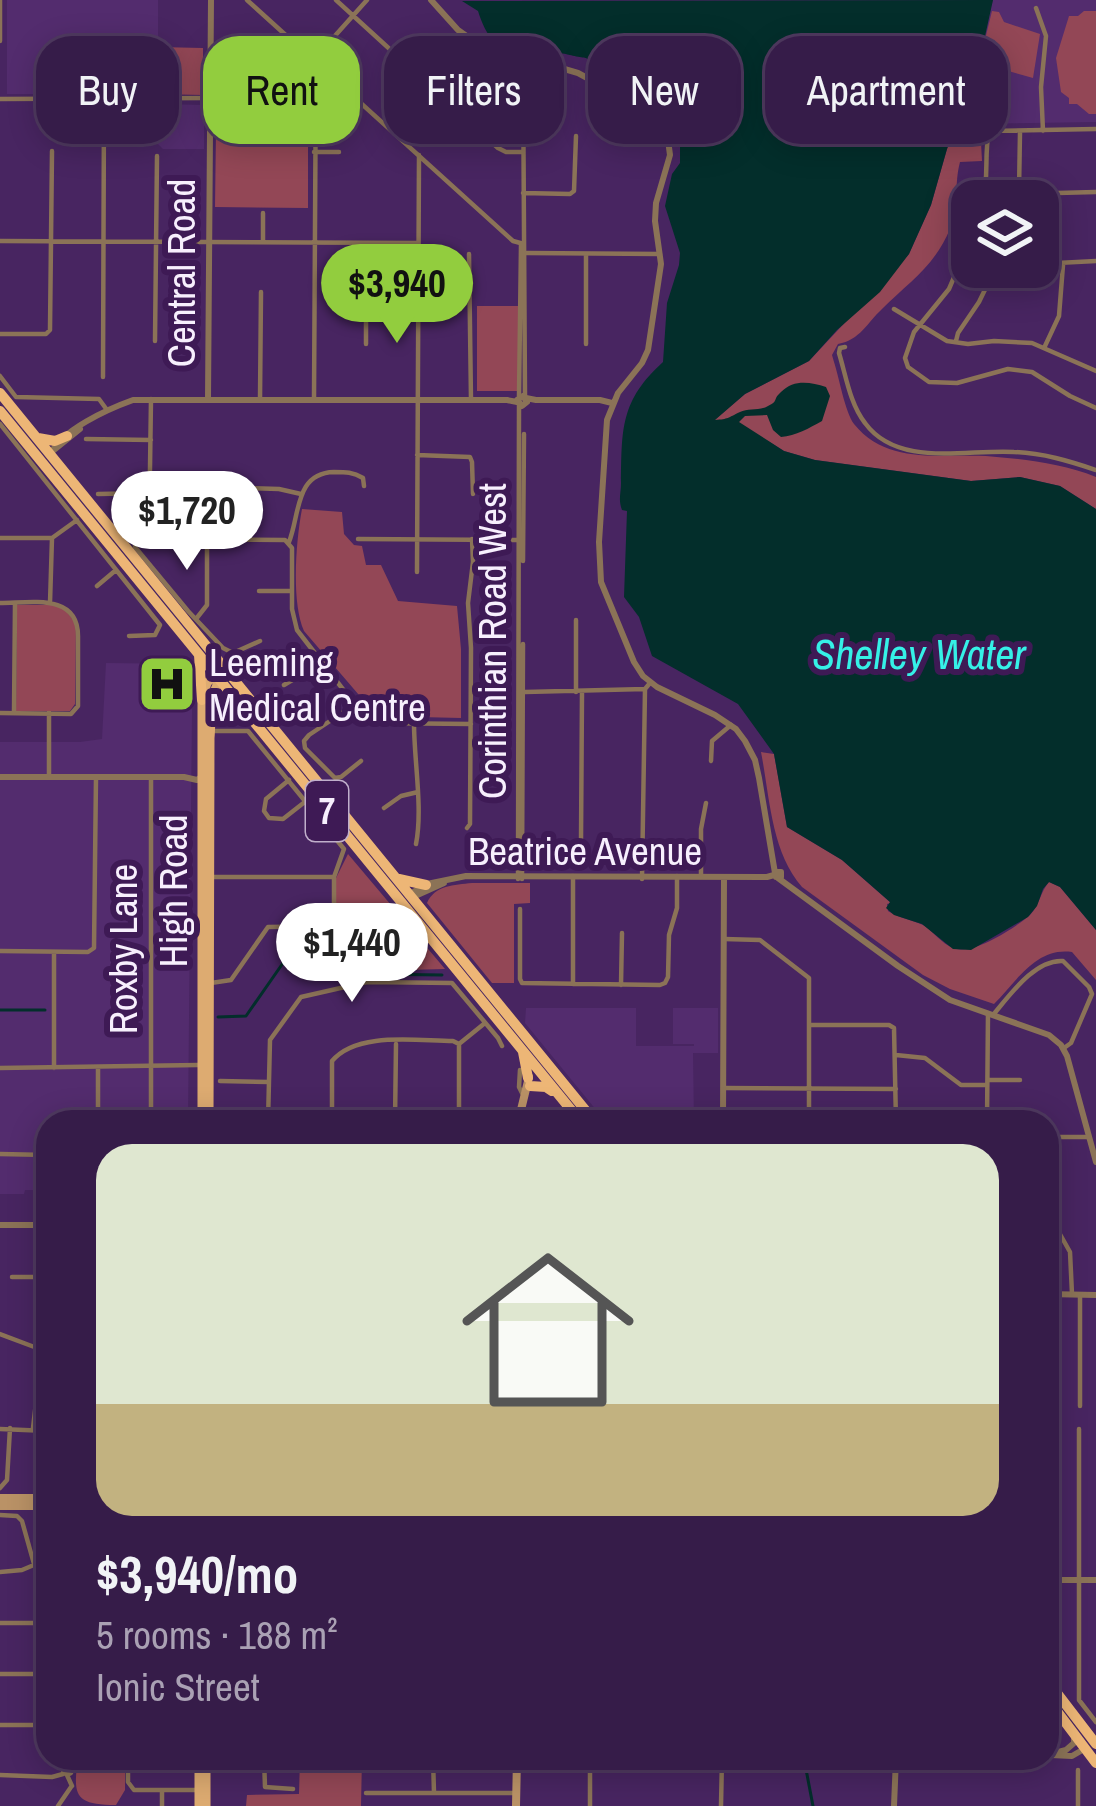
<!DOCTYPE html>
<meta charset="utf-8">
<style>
:root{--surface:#361c49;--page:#412953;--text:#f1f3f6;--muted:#aaa1b4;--line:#503a61;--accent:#92cd3e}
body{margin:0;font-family:"Archivo Narrow",sans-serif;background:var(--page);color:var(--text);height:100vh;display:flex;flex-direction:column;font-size:45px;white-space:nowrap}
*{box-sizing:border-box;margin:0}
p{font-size:39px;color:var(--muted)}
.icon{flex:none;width:66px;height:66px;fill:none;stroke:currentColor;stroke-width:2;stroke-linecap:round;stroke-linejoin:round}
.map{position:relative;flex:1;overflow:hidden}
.details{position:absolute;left:36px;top:1110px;width:1023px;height:660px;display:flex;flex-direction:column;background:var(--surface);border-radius:36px;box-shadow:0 6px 30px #0003,0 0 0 3px var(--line)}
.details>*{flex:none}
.top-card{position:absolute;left:36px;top:36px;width:1026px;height:108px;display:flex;gap:24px}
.tools{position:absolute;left:951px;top:180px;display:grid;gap:24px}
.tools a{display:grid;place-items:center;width:108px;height:108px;border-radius:24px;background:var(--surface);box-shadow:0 6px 30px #0003,0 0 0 3px var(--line);font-size:60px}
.price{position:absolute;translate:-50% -102px;padding:0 27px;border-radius:42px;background:#fff;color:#222;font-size:39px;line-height:78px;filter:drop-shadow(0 3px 6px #0008)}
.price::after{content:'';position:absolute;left:50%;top:72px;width:36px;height:27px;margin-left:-18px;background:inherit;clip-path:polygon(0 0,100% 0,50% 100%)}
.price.selected{background:var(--accent);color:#111}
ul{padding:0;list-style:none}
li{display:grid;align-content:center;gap:24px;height:636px;padding:0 60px}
li span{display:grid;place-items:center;height:372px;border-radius:36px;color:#555}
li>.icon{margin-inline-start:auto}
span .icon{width:216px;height:216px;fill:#fffc;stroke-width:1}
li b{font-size:51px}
.pill{padding:0 42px;border-radius:36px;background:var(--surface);box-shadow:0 6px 30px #0003,0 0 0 3px var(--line);font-size:42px;line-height:108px}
.pill.selected{background:var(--accent);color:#111}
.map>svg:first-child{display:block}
.built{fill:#532c6e}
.green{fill:#934756}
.water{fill:#032e2b}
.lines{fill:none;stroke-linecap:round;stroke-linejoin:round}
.stream{stroke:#032e2b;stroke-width:3}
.minor{stroke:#8b7357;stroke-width:4.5}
.tertiary{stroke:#8b7357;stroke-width:6}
.secondary{stroke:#ba9266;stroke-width:8}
.primary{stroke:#ddab71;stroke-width:9}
.trunk{stroke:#edb676;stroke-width:10}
.labels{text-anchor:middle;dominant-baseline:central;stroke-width:12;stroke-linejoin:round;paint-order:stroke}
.shield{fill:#3e1a55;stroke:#c0afcb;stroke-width:3}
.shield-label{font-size:36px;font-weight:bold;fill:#f7effd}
.street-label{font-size:39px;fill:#f7effd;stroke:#3e1a55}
.poi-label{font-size:39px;fill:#f7effd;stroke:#3e1a55;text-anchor:start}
.water-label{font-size:42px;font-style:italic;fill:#35f1e7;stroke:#3e1a55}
</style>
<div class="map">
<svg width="1096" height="1806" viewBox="0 0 1096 1806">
<rect width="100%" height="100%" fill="#482561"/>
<path class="built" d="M7,0H158V65H153V94H7Z
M993,0H1096V122L958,124Z
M159,104L204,105V149H163L158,144Z
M106,663L186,664L192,710L188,1122H48V1190H25L24,1194H0V742H80L102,739Z
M526,1008H636V1046H694V1044H673V1008H718V1053H693L694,1122H606L525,1023Z"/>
<path class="green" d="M992,11L999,12L1004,22L1040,34L1033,78L994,67C983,88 969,110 970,134L975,124H980L982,161L960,162C954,184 959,208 950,229C934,267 909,282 882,309C867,323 860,340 838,344L832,355L834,362C839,377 845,412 854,424C887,465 940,454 986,456C1023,459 1061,463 1096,477V509L1060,486L1020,477L971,481L815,460L784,451L768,441L712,422L745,394L809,361L909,254L931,205L947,149L978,68Z
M1084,11H1096V114H1089L1077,104H1069V98L1061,92L1056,58L1069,16H1078Z
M158,47L203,48V95L153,94V65L158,64Z
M216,76H242L237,87V98H249L250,105L312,106V130L308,131V208L215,207L216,130L228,129L229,102L216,101Z
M477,306H519V391H477Z
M302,509L342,512L344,534L354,545L362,546L366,565H381L398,601L457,606L461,649V718L377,716L304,631C291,602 296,540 302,509Z
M17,605H58L68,613L76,624L75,704L70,711H16Z
M761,752L774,754L787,827L842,860L891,903L887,904L888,911C899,918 912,920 923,925C932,930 942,944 953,948C972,956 1015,928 1030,915C1040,905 1040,892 1049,882L1060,887L1096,930V980L1072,952C1036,947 1017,981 994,1004L950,989L923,975L802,887C771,851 770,798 761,752Z
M348,854L445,969L366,971L339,956V937L336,930V878Z
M472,883H530V903L514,904V983H492L427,903C435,885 454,885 472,883Z
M78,1758H125V1790L116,1805C74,1805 73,1795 78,1758Z
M300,1758H362L361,1806H246L247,1795L299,1794Z"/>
<path class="water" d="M993,0L978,68L947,149L931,205L909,254L880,292L837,330L809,361L745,394L715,420C729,419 727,418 740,412C748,408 760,411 768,406C779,401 772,400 781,392C794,379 810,382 826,387L830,396L822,421C809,428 796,436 781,437L773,430L767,415L745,416L739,422L784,451L815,460L971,481L1020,477L1060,486L1096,509V930L1060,887L1049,882L1043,889L1037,906L1028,917L971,950L953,949L922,924L894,915L886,908L890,902L842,860L787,827L774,754L738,704L652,656L639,617L624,597L627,511L622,510C618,499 621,494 621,483C622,429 620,401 663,362L667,303L679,265L680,253L665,206L672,174L680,163V128L668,112L628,82L626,75L617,71L600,73C595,68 592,62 586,58C585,58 568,55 566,54C522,46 495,66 478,11L462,1Z"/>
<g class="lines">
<path class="stream" d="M0,1010H45
M218,1017L246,1016L283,963L288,960H339L367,974L442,975
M364,1762H418L423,1758
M805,1764L813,1806"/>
<path class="minor" d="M247,0L513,241L524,244
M336,0L498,148L506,152H523
M1036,8L1046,36L1041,87L1043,131
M0,41V0
M523,66L525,396
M0,99L210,98
M314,152H339
M523,193L570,194L574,191L576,136
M1019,194L1096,192
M983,201C989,177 984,154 989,131L1096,129
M1016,201L1019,191L1020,132
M972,235L949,289L914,332L905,358L908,367L929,382L957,383L1008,369L1032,372L1070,396L1096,408
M0,241L418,243
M263,242V213
M366,243V344
M527,253L660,254
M469,254L471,400
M586,254V344
M1038,264L1096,261
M894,309L947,341L968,344L994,341L1032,343L1096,371
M0,334H46L50,330L52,151
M155,341L157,156
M956,341L958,333L979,302L996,267
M1045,346L1059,316L1063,265
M845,347L840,348L839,353C846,376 850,404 865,423C898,468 966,449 1014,452C1043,453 1069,461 1096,470
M0,376L16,397L99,399L107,410
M103,377L104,99
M519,396L521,245
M260,399L261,292
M314,400L316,57L367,0
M0,424L160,625L155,635L129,636
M86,439L151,440
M417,455L470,457L472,462L473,494
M240,488L279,489L301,494
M98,494L150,493
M149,537L151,399
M0,538H52
M358,539L517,540
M289,542C300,514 295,473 334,472C346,472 353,472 363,478L364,486
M523,561L524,434
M417,572L419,155
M97,586L116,570
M259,591H292
M0,603C31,603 78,593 78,636V706L71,714L0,713
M50,603L52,538L77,520
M196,619L207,605V539
M260,641L233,653L223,648L188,611L135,547V539L285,540L292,548V609L297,630L366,719L371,723L471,724
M284,685L321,663
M525,692L645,689
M576,692V620
M354,705L309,735L304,741L305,748L335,778L341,777L361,761
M14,711L15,603
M49,713V777
M414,723C414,761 423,808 416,844
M211,731H248L344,849L334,877V926L268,927L231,980L211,983
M711,761L712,741L731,725
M151,777V1122
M289,780L266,799L264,811L269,818L283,819L306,801
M384,808L401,796L418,792
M467,828L470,824L471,648L468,603L473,562L472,539
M581,842L582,692
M701,875V829L706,803
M573,876V984
M214,877H334
M518,879L519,405
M522,879L523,644
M642,879L645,689L650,683
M520,909V979L522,983L660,985L665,983L668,977L669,935L677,908V876
M724,939L760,940L809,978V1122
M0,951L88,952L94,948L96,777
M621,985L622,933
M993,1015C1010,995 1035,959 1063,961L1089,987L1092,994L1071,1043L1064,1048
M810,1025H889L894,1028L896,1122
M459,1044V1122
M896,1055L925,1058L961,1085H987
M0,1068L198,1065
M54,1068V953
M98,1068V1122
M520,1070L519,1087L522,1093
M990,1080H1020
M220,1081L269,1082
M723,1088L896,1089
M268,1122L270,1040L301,997L367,982L452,983L498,1038L502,1046
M332,1122V1061C357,1031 417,1041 453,1041L459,1044L485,1023
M395,1122L396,1044
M987,1122L988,1013
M1047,1137H1089
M0,1154L48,1155
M1047,1211L1070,1252L1072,1294
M1047,1237L1058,1230
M12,1277H48
M0,1334L37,1348L46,1346L48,1341
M1080,1406V1295
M33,1428L40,1368
M0,1429L48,1431
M1079,1429V1700L1096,1722
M42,1486L48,1488
M0,1488L7,1480L10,1428
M0,1515L17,1516L22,1521L34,1564
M0,1572L22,1570L48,1559
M0,1623H48
M0,1674H48
M0,1725H48
M128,1758V1782L134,1790H196
M264,1758L265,1787L293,1789
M433,1758L434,1793
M590,1758V1806
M1078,1770V1806
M0,1775L52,1777L63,1774
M67,1775L62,1769L68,1765L72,1769L71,1773L67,1775L72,1786
M366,1793H517
M58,1806L71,1787
M162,1806V1790
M721,1806L722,1758"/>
<path class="tertiary" d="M431,0L458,30L492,54L523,66L561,68L578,73L648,111L661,125L668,140L670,155L656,203L655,221L661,264L648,350L642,363L618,393L607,420L599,542L601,582L634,662L643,676L657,687L715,715L736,729L745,741L755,760L759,778L775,873
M523,396L527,402L522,406L517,400Z
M526,398L536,400H600L612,403
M208,399L211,0
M49,454L80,429
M50,455C61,430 108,409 133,400H507L517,402
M0,777H184L197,780L204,775
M776,872H781V877H776Z
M778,878L898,966L950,1000L1049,1035L1061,1045L1067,1056L1096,1162
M408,895L427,884L466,876L767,877L774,875
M413,897L444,883
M723,1122L724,877
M0,1225H48
M1047,1294L1096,1295
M1047,1580H1096
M1047,1755L1066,1750L1074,1743V1736
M1051,1755L1072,1756L1084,1749
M70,1766L71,1758
M894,1806L896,1758"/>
<path class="secondary" d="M518,1122L529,1077
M0,1498H48
M0,1506H48
M516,1806L517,1758"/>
<path class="primary" d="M202,1122V700L207,683L219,670
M209,1122L210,738C212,717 208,693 223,676
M199,1806V1758
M206,1806V1758"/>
<path class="trunk" d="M0,393L595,1122
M0,411L581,1122
M38,438L55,441L67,436
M199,655L202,700
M211,707L219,698L233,700
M399,879L426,885
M523,1052L528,1078
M530,1086L546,1087L552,1091
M1047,1680L1096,1744
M1047,1698L1096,1763"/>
</g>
<defs>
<symbol id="hospital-square" viewBox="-11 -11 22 22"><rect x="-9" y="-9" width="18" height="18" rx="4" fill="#92cd3e" stroke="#3e1a55"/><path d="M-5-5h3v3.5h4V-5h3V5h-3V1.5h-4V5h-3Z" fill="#111"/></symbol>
</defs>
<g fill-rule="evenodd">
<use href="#hospital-square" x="134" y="651" width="66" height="66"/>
</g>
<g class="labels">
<rect class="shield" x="306" y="781" width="42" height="60" rx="9"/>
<g class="shield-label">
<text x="327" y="811">7</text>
</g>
<g class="street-label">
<text transform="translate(181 273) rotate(-90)">Central Road</text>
<text transform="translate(492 641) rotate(-90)">Corinthian Road West</text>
<text x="585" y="851">Beatrice Avenue</text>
<text transform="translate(173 891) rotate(-90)">High Road</text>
<text transform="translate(123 949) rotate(-90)">Roxby Lane</text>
</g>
<g class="poi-label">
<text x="209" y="662">Leeming<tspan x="209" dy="45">Medical Centre</tspan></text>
</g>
<g class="water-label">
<text x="919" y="654">Shelley Water</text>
</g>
</g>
</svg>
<div class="tools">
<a><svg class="icon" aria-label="layers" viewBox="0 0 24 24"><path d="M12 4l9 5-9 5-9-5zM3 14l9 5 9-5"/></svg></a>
</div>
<b class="price selected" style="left:397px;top:346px">$3,940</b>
<b class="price" style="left:187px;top:573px">$1,720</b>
<b class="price" style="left:352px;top:1005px">$1,440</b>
<div class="top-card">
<a class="pill">Buy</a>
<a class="pill selected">Rent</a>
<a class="pill">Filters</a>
<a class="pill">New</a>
<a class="pill">Apartment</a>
</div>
<section class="details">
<ul>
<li><span style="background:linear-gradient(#dfe7d0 70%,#c2b280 0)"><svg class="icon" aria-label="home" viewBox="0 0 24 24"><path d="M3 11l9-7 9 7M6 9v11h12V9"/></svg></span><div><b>$3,940/mo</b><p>5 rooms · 188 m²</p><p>Ionic Street</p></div></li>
</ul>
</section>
</div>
